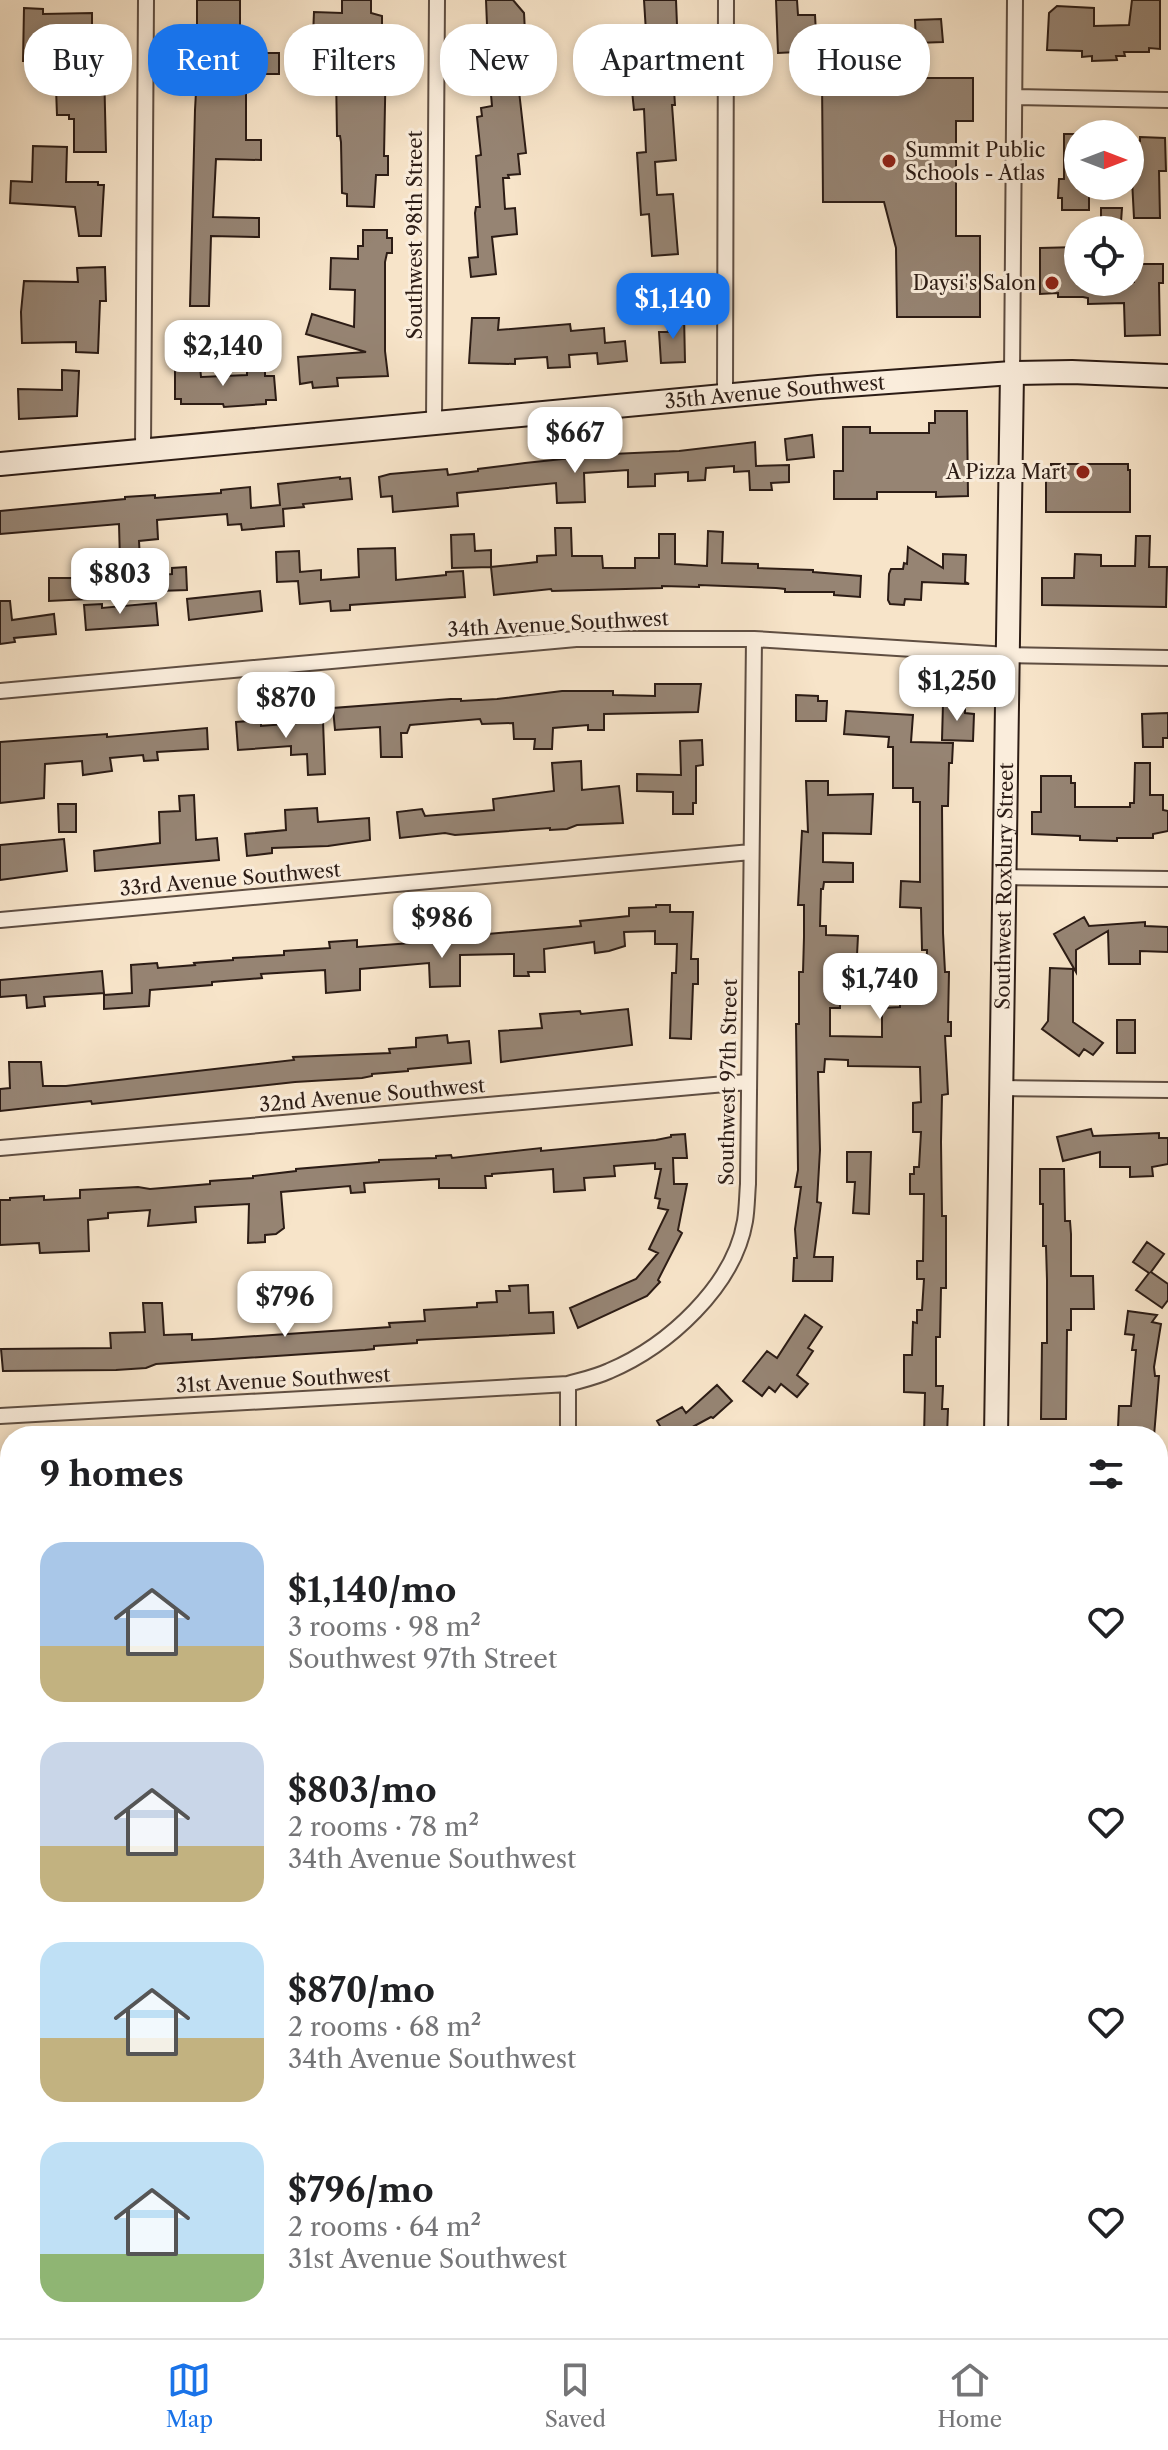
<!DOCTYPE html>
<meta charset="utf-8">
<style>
:root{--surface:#fff;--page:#f6f6f6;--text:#202124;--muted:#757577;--line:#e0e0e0;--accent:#1a73e8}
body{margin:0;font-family:"Libre Caslon Text",serif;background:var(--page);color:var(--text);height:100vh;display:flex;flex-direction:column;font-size:30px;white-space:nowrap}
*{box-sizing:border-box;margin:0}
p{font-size:26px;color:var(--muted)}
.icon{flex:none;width:44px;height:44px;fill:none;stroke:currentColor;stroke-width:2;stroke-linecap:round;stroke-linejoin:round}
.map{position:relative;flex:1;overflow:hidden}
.drawer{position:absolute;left:0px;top:1426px;width:1168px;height:912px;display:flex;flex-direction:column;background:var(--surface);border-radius:32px 32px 0 0;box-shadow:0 4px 12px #0003}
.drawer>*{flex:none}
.hud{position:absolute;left:24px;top:24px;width:1120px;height:72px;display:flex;gap:16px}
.needle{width:52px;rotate:90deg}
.buttons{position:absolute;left:1064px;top:120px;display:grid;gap:16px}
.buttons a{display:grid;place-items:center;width:80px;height:80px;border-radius:50%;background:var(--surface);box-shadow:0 4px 12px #0003;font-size:40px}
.price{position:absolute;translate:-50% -68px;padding:0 18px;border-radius:16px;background:#fff;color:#222;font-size:26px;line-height:52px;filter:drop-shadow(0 2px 4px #0008)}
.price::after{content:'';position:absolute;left:50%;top:48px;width:24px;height:18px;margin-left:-12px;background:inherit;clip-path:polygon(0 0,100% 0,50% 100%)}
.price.active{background:var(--accent);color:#fff}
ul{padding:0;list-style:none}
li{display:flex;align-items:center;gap:24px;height:200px;padding:0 40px}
li span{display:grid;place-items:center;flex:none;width:224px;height:160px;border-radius:24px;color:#555}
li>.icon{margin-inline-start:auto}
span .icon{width:96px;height:96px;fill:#fffc;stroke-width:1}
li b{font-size:34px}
h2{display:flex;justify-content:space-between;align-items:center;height:96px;padding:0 40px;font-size:34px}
.tag{padding:0 28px;border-radius:32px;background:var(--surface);box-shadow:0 4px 12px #0003;font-size:28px;line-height:72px}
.tag.active{background:var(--accent);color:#fff}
.tab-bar{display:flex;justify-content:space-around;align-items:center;height:112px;border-top:2px solid var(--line);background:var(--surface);font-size:22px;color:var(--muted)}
.tab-bar a{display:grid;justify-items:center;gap:4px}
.tab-bar .active{color:var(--accent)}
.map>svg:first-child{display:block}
.green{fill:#d4c2aa;stroke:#806f60;stroke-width:2}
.building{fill:#968473;stroke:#2c1c15;stroke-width:2}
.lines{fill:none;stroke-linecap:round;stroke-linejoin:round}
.street-casing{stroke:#5f4e42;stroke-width:18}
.secondary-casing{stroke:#2c1c15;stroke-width:26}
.street{stroke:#faeddc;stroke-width:14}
.secondary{stroke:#faeddc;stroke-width:22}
.poi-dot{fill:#8f2418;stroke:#faeddc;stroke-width:3}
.labels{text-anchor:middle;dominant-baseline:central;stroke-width:6;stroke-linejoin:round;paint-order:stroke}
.poi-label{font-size:20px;fill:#2c1c15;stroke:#faeddc;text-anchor:end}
.street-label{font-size:20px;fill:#2c1c15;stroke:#faeddc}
</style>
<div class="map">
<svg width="1168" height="2338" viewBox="0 0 1168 2338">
<rect width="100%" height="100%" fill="#f7e4c9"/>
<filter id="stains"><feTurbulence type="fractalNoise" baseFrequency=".0025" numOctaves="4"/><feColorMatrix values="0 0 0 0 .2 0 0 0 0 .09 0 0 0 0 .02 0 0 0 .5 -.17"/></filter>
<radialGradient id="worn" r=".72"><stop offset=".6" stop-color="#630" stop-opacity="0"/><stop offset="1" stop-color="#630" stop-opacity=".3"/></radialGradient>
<path class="green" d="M1158,1811H1168V2098H1158Z
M283,2328H563L559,2338H283Z"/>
<path class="building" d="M197,0H240V33H197Z
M342,0H371V13L382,16V47H384L386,53L384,156H388V175H376L374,207L347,206V194L342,193L341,142L340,136H337L336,73H325L326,36H313L314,12L342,13Z
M486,0H513L524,13L525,32L511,33L514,91H519L526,153L518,154L520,174L508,175L509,178H503L505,209L515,208L517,234L492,237L496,274L471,277L469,258L478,257L475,213L476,207H480L476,156L481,155L477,117L482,116L481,108L492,106L489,72H486L485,50H488Z
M644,0H676L678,50H675L676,59H672L675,105H672L676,160L655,162L657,195L673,194L678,254L652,256L649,214L641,215L637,153L646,152L644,109L634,110L626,33L646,32Z
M776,0H797L798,15H815L817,51L778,53Z
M1132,0H1160V49L1149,48V52H1124L1125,56H1116L1117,60L1092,61V56L1082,57V51L1047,50L1049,13L1057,6L1094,8V26L1129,25Z
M24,8L43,9V14L92,13V56H97V67H104L106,152H74V119H69V115H57L55,61H23Z
M941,19L943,42L916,43L915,20Z
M238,45H259L260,53H279V74H239Z
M822,78H973V121H956V236H980V317H897L896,248L884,202H823Z
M204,80H246V140H261V160L216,159L213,217L259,218V237L211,236L209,306H190L195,110L196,92H204Z
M1064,134H1078V186H1089V210H1062V198H1058L1059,179H1064Z
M1140,137L1165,138L1166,171H1159L1160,218H1134L1130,141H1140Z
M33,146L67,147L66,182H98V185H104L101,236H79L75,207L10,203L11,181L32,182Z
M1101,208H1122L1121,222H1101Z
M363,230H387V238H392V253H387L385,262V351L388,376L337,378L338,386L313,388L312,382L300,384L298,357L366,352L306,334L312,314L354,327L355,290L330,289L331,258L358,259V246H363Z
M1078,247V282H1134V269H1140V264H1163V283H1159L1160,335L1125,336L1124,303L1088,304V298L1083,297H1058V293L1040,294V248Z
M105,267L106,301H100L98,353L76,352V342L22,343L21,312L24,281L78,282L77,268Z
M684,315L685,362L661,363L659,332H668L667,316Z
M472,318H499L498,330L570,324L571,331L604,328L605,343L625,341L627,361L598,364L597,353L569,355L570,367L548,368L547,357L515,359V364L469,363Z
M175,366H200L201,377L247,375V371L265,369V376H274L276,400H266V404L224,407L223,404H181V399H175Z
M62,370L79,371L77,416L19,419L18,389L62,390Z
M935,411H967L968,496L936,497V492H877V499H834V471H843V427H870V433H929V423H935Z
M812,435L814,457L787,460L785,439Z
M755,442L756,466L789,465V482L771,483L772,490H750L749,471L734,472V466L706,468L705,480L688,481V472L655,474V486L628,487V470L584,473L585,502L557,503L556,483L457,493L458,506L393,512L392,496L381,497L379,477L390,474L447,469L448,475L478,471V469L525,463L581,457L584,456L583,451L612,450V454L679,451Z
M1051,464H1128V470H1130V512H1046V469H1051Z
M340,477V479L350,478L352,499L303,504L304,507L283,509L284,526L242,530L241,524L228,525L227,514L157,520L158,539L139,541L140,560L120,561L119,524L0,534V511L125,499V497L155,495V498L221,493V490L250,487L251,508L280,505L278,484Z
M555,528H571L572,556H602L603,568H635V558H659V534H675V564L707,566L708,531L723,532L722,563L758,564V568L813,570V572L861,576L860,597L834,595V592H785V589L776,588L699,585V587L662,586V588L552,591L551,589L494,595L491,567L537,562V556L556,555Z
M474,534L475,551L491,550V567L452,568L451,535Z
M1136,536H1150L1149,567H1167L1166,607L1042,605V578H1074L1075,554L1101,555V566H1135Z
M908,547L943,568V554L966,555L965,582L969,584L922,582L921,600L905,599L904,605L890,604L888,600L889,574L891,569H903L904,563L907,564Z
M395,548L396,580L446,575V572L463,571L465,597L350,605V610L331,611L330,601L300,604L298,581L277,582L276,552L299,551L300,572L321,570V580L359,577L358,549Z
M186,567L187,590L159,591V575L172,574V568Z
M49,578H88L89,599L49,601Z
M260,591L262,611L189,620L187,599Z
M0,601H10L12,620L54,614L56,634L14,638L15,642L0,644Z
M156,603L158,625L86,630L84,605L102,604V608Z
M655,684H701L698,712L604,714V730H588V725L553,728L552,749H534L535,739H514L513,723L482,724L480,719L410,725L407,733H401L402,757H381L380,727L335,730L333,708L451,699H461V701L497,699L562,691H613V695L655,696Z
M796,695L818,696V701H827L826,721H796Z
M943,703L965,704V713L974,714L973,741L942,740Z
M846,711L913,715L911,742L953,743L952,763H949L948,806H942L943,933L945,972H949L948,1022H951V1036H945L948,1094L942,1095L941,1142L942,1216H946V1288H941L940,1337H936V1386H943L942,1409H948L947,1436H924L925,1393L904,1392V1355H912L913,1322L917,1323V1310H922L924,1279H917V1261H923L924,1194H910V1174H914V1167H919L921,1132H913V1103L921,1102L920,1067L848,1066V1060L825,1059L824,1072H818L820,1150L817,1202L821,1203L814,1257H833L832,1281H793L794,1258H797L795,1229L801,1187H795L798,1170L796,1024H799V972H803L804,937V905H798L802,831L808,832L806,781H828V795L873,794L871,834L823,833V862L853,863V882H824L823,889H821L820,926H826V935L858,936L857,955L841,954L840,1008H830V1036L882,1037V1008L900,1007V991H926L927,950H922L921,908L900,907L901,881L920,882V802H913V788H893V747H888L889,737L844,734Z
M1168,713V738H1163V747H1143L1142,714Z
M261,720V726L323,721L325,774L308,775L307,754L291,755V746L238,750L236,722Z
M207,728L208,749L157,752L158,760L144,761L143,755L110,758L112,771L83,775L82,761L45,764L44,798L0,803V742L107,734V737Z
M702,740L703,765L696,766V803H693V814H673V792L637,791V774L681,775L680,741Z
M581,761L582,790L619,786L623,823L577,825L567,829L550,830V828L455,835L445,833L400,838L397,812L422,809L425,816L494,810L493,799L554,791L552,763Z
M1135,763H1150V795H1163V810L1168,811V831L1153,834V838H1117V841L1080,840V836L1032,834V812H1041V776H1071V783H1075V807H1130V803H1134Z
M194,795L196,840L217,838L219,860L95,871L94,851L160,843L159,812L180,811L179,796Z
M58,804H76V832H59Z
M317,808L318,822L369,818L370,840L328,846L272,848V853L247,856L245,834L286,830L285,810Z
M64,839L67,871L0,880V845Z
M656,905H670V912H693L691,959H698V984H693L691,1039L670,1038L672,973H676L677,944H655V931L624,932L625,946L609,951L595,953L594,942L544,949L545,972H528L529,976H514V954L460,955V986L430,987L429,963L360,969V990L326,993L325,970L261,974L262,978L212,982V985L150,990L149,1006L104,1009V995L132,993L131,965L157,963L158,968L195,965L194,963L233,960V958L284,955V951L330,948L329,942L357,940V947L439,941L438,936L448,934L464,933L465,936L581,926L580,921L629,916V908L656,907Z
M1084,917L1089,926L1145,922V926L1168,927V952L1140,951V964H1109L1108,931L1076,950V972L1054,934Z
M1050,968L1073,969V1022L1103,1043L1093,1055L1084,1049L1079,1056L1042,1029L1048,1021Z
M102,971L104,993L44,997L45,1006L27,1008L26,995L0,997V980Z
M628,1009L632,1045L501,1062L499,1031L542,1028L540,1014L580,1011L581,1014Z
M1117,1020H1135V1053H1117Z
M447,1035L448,1043L469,1041L471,1063L408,1069V1071L372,1074V1076L362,1078L295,1082L92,1104L91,1101L0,1111V1089L10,1088L9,1062H41L43,1086H66L294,1060L293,1057L390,1053L389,1049L416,1047V1038Z
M1091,1129L1093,1136L1159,1133V1138H1168V1164L1152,1167L1153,1176L1130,1177V1167H1100V1152L1063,1161L1057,1137Z
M685,1134L687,1158H673L674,1184H687L678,1230L682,1233L658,1280L660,1282L647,1296L578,1328L570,1308L636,1279L658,1253L649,1249L668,1210L658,1208L660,1199L655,1198L661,1169H655V1163L614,1166L615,1176L584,1178L585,1190L554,1192L553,1169L492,1174V1176H485L486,1188H439V1179L364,1183L365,1192L351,1193L350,1186L281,1192L284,1228L276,1234L265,1235V1242L248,1243L249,1204L195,1207L196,1222L148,1226L150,1210L108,1213V1218L88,1220L89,1251L40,1253L39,1243L0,1245V1200H10V1198L44,1196V1200L80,1198V1190L138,1187L150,1189L210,1184V1181L253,1178V1176L296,1171V1169L379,1162V1160L436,1158V1156L451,1155L452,1158L541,1148V1151L656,1140L671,1137V1135Z
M847,1152H871L869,1214L853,1213L855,1182H847Z
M1040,1169H1064L1065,1221H1070L1071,1234V1276H1093L1094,1309H1071V1330H1067L1066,1419H1041L1042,1343H1047V1280L1046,1246H1043V1204H1040Z
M1147,1242L1164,1254L1151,1272L1168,1284V1300L1162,1308L1136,1290L1149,1273L1133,1262Z
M528,1285L529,1313L553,1312L554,1333L417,1340V1343L374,1346V1349L365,1350L156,1364L146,1368L116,1370L3,1371L1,1349L111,1348L110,1333L145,1332L143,1303H162L164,1335L192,1334V1340L213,1339L390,1327L389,1323L425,1321L424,1310L477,1307V1303L497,1302L496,1291H510L509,1286Z
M1128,1311L1157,1315L1152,1322L1161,1324L1154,1367L1155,1376H1159L1154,1436H1124V1429L1118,1428L1119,1406H1131L1136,1350H1132L1134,1335L1125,1334Z
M805,1315L822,1327L808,1348L813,1351L797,1375L808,1384L797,1397L781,1384L775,1392L769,1387L762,1396L743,1381L767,1351L777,1358Z
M717,1385L732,1401L713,1418L711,1417L676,1436H661L664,1433L657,1421L682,1407L686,1413Z"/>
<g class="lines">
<defs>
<path id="street" d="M1015,97L1168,100
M1012,373L1015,0
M725,394L726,0
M434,421L437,0
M143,449L146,0
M0,691L576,639H754L1008,655L1168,658
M1005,877L1168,879
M0,920L751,852
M1002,1088L1168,1090
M0,1148L748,1082
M0,1416L568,1384C582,1380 596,1377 609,1371C668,1346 734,1286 745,1221C747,1209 747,1196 748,1184L754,639
M568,1436V1384
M1158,1520H1168
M0,1573H10
M0,1848L10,1847
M0,2122H10"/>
<g id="secondary">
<path id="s1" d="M0,464L819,387L1012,373L1072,372L1168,376"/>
<path id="s2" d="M996,1436L1012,373"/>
<path d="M984,2338V2328"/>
</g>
</defs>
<use href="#street" class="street-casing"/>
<use href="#secondary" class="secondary-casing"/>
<use href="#street" class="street"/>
<use href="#secondary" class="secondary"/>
</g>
<g class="poi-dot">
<circle cx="889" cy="161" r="8"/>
<circle cx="1052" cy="283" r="8"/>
<circle cx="1083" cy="472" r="8"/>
</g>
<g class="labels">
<g class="poi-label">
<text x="905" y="150" text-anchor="start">Summit Public<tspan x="905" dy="23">Schools - Atlas</tspan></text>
<text x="1036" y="283">Daysi's Salon</text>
<text x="1067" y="472">A Pizza Mart</text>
</g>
<g class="street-label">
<text transform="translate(415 235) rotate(-90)">Southwest 98th Street</text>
<text stroke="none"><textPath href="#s1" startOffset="778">35th Avenue Southwest</textPath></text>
<text transform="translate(558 624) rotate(-3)">34th Avenue Southwest</text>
<text transform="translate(230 879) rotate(-5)">33rd Avenue Southwest</text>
<text stroke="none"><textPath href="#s2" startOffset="550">Southwest Roxbury Street</textPath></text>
<text transform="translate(728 1082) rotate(-89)">Southwest 97th Street</text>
<text transform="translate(372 1095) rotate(-5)">32nd Avenue Southwest</text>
<text transform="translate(283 1380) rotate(-3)">31st Avenue Southwest</text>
</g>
</g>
<rect width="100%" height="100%" filter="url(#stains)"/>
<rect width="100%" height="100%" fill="url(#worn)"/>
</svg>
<div class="buttons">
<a><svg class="needle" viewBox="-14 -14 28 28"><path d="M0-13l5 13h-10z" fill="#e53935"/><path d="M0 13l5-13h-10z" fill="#757577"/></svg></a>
<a><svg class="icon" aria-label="locate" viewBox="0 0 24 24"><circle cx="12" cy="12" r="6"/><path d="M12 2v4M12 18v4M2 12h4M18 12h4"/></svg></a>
</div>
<b class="price active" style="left:673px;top:341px">$1,140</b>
<b class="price" style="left:223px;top:388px">$2,140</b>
<b class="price" style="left:575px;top:475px">$667</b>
<b class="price" style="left:120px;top:616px">$803</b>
<b class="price" style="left:957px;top:723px">$1,250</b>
<b class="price" style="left:286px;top:740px">$870</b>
<b class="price" style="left:442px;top:960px">$986</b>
<b class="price" style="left:880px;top:1021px">$1,740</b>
<b class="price" style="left:285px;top:1339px">$796</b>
<div class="hud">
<a class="tag">Buy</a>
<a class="tag active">Rent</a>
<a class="tag">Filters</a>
<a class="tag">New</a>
<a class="tag">Apartment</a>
<a class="tag">House</a>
</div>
<section class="drawer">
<h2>9 homes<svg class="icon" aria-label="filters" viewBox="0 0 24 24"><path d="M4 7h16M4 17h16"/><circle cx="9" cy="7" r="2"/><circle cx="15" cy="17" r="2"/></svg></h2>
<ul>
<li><span style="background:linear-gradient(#a9c7e8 65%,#c2b280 0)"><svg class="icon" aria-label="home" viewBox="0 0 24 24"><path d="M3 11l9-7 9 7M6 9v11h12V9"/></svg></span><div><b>$1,140/mo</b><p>3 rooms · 98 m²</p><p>Southwest 97th Street</p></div><svg class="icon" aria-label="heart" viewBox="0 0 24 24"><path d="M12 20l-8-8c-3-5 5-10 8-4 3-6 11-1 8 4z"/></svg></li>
<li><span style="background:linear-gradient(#c9d6e8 65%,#c2b280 0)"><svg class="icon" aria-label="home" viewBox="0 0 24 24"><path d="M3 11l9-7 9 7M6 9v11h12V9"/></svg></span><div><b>$803/mo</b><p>2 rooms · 78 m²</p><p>34th Avenue Southwest</p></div><svg class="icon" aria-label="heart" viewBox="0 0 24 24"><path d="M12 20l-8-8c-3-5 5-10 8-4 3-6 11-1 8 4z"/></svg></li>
<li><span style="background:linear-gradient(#bfe0f5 60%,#c2b280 0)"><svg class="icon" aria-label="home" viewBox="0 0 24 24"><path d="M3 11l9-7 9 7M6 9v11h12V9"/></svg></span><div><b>$870/mo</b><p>2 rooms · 68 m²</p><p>34th Avenue Southwest</p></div><svg class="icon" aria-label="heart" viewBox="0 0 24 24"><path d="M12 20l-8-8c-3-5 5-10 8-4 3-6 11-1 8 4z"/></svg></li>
<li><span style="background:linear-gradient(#bfe0f5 70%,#8fb573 0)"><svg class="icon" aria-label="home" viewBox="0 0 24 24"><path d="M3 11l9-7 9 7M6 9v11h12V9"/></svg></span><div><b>$796/mo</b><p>2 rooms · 64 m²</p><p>31st Avenue Southwest</p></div><svg class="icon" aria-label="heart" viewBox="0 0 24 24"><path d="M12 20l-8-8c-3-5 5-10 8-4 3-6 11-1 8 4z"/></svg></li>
</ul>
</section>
</div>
<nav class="tab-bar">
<a class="active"><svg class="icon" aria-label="map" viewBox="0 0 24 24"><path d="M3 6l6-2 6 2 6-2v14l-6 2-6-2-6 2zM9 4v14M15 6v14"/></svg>Map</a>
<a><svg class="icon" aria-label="saved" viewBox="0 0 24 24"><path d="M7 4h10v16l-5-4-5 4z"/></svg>Saved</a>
<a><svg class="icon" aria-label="home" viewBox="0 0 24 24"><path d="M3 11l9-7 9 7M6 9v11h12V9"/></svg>Home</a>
</nav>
